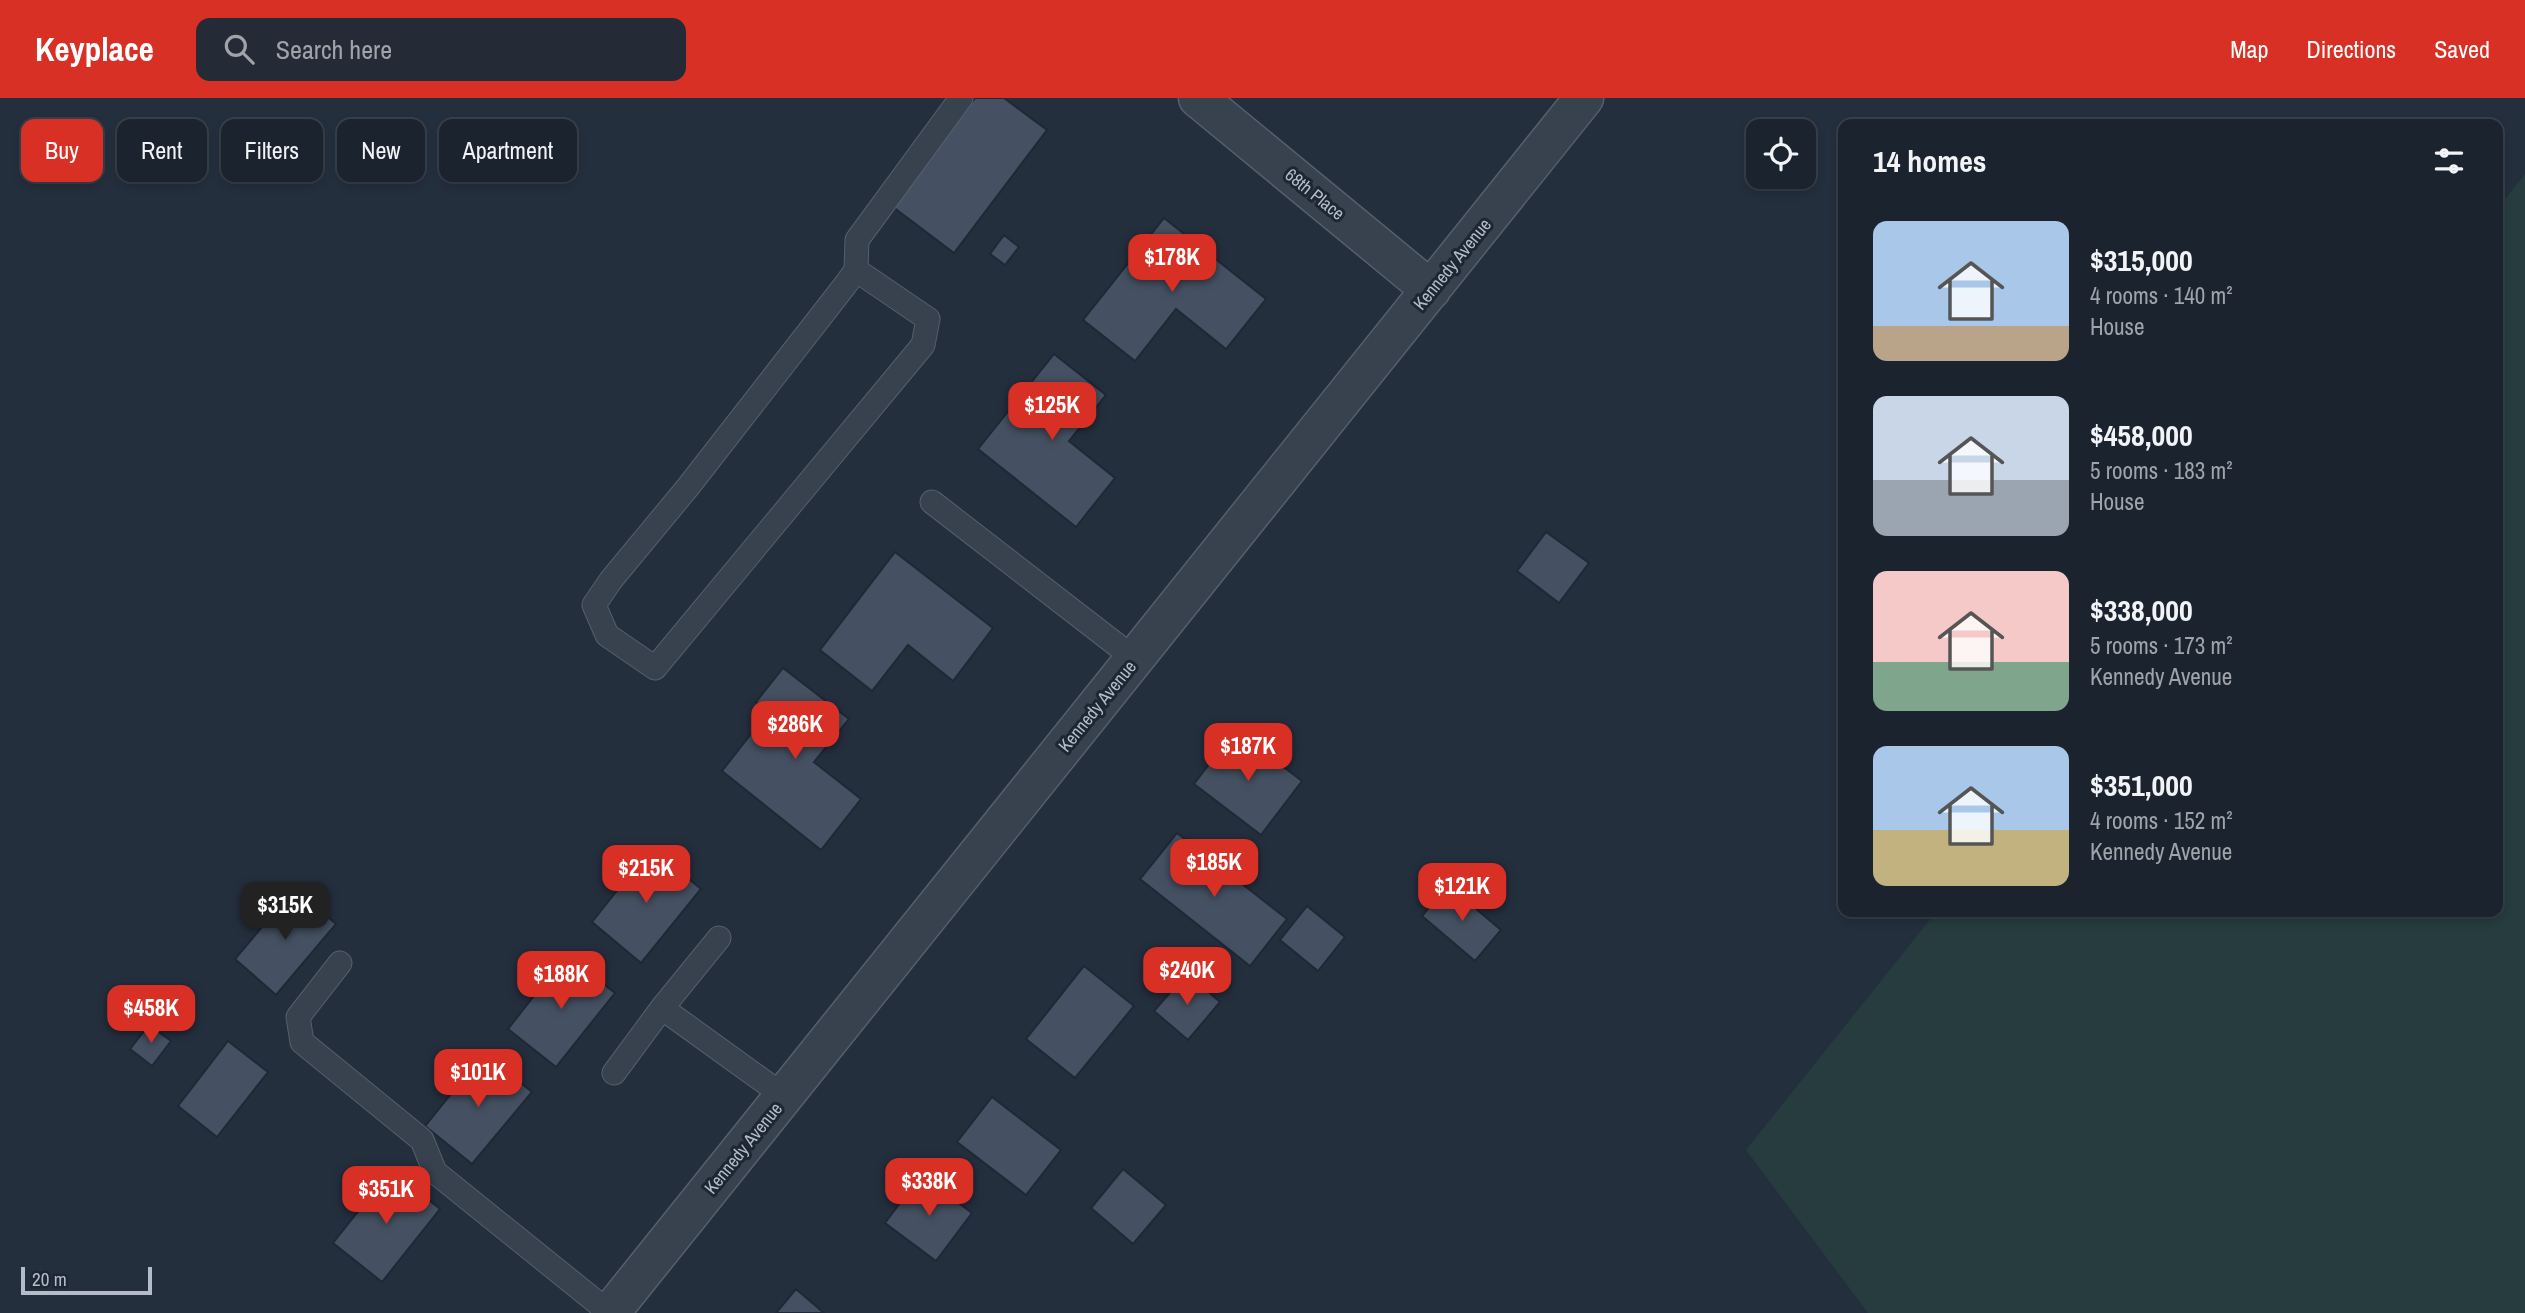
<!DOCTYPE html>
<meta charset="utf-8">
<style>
:root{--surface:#1b232e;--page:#242b36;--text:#f1f3f6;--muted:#a0a4aa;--line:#39404a;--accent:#d93025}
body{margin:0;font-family:"Archivo Narrow",sans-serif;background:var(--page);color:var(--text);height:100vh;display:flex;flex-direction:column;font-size:26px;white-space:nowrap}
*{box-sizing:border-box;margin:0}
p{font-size:23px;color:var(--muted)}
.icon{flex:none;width:38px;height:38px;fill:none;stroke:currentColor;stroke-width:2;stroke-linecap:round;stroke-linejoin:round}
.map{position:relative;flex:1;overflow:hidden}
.side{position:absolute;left:1838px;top:21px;width:665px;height:798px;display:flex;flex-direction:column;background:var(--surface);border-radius:14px;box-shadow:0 4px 10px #0003,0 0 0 2px var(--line)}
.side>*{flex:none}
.hud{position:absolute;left:21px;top:21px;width:665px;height:63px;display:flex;gap:14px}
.fabs{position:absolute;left:1746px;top:21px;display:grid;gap:14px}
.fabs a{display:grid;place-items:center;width:70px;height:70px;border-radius:14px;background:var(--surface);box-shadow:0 4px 10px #0003,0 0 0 2px var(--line);font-size:35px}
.scale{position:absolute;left:21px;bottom:18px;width:131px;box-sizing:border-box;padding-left:7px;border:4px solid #b4bcc9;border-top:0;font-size:19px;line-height:24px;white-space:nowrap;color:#b4bcc9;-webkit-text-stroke:5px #1d2633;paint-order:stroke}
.price{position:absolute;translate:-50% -60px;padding:0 16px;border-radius:14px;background:var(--accent);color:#fff;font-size:23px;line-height:46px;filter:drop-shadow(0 2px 4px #0008)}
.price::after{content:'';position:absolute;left:50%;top:42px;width:21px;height:16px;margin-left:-10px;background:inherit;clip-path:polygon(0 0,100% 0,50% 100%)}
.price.current{background:#222;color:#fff}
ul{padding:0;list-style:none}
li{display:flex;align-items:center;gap:21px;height:175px;padding:0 35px}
li span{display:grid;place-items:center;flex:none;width:196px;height:140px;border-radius:14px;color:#555}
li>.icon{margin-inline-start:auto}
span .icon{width:84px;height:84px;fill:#fffc;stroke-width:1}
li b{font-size:30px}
h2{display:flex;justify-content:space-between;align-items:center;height:84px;padding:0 35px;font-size:30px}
.pill{padding:0 24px;border-radius:14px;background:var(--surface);box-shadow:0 4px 10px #0003,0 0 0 2px var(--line);font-size:24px;line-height:63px}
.pill.current{background:var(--accent);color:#fff}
header{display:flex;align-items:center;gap:42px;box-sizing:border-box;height:98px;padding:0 35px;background:var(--accent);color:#fff}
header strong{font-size:33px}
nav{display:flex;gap:38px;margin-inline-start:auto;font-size:24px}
.search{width:490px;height:63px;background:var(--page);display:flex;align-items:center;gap:18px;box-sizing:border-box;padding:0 24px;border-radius:14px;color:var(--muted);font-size:26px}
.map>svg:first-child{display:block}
.green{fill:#263c3f}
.building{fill:#455162;stroke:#1f2835;stroke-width:2}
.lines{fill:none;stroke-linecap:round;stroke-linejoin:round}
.service-casing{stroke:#565f6c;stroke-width:25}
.minor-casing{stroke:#565f6c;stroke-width:41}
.service{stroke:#38414e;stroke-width:23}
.minor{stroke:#38414e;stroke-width:38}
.labels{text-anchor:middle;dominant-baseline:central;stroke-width:6;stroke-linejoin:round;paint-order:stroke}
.street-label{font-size:18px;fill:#b4bcc9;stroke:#1d2633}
</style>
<header>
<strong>Keyplace</strong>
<div class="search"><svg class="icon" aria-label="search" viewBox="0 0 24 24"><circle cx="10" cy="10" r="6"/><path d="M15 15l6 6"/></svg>Search here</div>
<nav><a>Map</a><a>Directions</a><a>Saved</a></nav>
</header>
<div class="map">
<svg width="2525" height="1215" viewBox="0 0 2525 1215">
<rect width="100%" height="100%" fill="#242f3e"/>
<path class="green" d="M2525,76V1215H1868L1746,1052L1936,814H2497V111Z"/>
<path class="building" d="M975,0H1004L1047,32L954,155L893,109Z
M1164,120L1266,201L1226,251L1176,211L1135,263L1083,222Z
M1004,137L1019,149L1005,167L990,156Z
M1054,256L1106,297L1069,343L1115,380L1076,429L978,351Z
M1546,434L1589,465L1559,505L1517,473Z
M895,454L993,530L953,583L908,547L872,593L820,552Z
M783,570L849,621L814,664L861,701L821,752L722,673L768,614L756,604Z
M1235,632L1302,683L1261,737L1194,686Z
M1177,735L1287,821L1250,868L1140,781Z
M651,750L701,791L641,865L592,824Z
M1448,787L1501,832L1475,863L1422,818Z
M294,791L336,826L276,897L235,861Z
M1307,808L1345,839L1318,873L1280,842Z
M566,857L615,895L556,969L508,931Z
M1084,868L1134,908L1075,980L1026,941Z
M1187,875L1220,904L1188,942L1154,913Z
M149,927L171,943L152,968L130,951Z
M228,943L268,974L217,1039L178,1008Z
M484,955L532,994L472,1066L425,1028Z
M992,999L1061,1052L1026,1097L957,1044Z
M1123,1071L1166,1107L1133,1146L1091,1110Z
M391,1072L440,1111L382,1184L333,1145Z
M921,1077L972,1115L936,1163L885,1125Z
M796,1191L824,1215H776Z"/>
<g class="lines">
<defs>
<path id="service" d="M856,172L928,221L923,247L655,570L607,537L594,507L611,482L688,389L846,186L856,172L857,142L961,0
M932,404L1135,561
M340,865L298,919L302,944L422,1042L435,1074L610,1215
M662,910L784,998
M614,975L662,910L719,840"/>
<path id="minor" d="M1198,0L1431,192
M610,1215L1584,0"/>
</defs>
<use href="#service" class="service-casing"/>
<use href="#minor" class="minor-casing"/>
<use href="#service" class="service"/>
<use href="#minor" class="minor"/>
</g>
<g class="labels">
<g class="street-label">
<text transform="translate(1315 96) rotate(39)">68th Place</text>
<text transform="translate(1452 166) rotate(-51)">Kennedy Avenue</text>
<text transform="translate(1097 608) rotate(-51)">Kennedy Avenue</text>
<text transform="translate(743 1050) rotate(-51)">Kennedy Avenue</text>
</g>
</g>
</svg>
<div class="fabs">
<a><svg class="icon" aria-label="locate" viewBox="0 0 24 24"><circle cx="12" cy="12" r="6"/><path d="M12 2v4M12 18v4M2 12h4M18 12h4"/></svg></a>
</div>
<div class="scale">20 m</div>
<b class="price" style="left:1172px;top:196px">$178K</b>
<b class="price" style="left:1052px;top:344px">$125K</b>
<b class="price" style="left:795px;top:663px">$286K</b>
<b class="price" style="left:1248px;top:685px">$187K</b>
<b class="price" style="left:1214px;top:801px">$185K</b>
<b class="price" style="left:646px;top:807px">$215K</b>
<b class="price" style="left:1462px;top:825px">$121K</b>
<b class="price current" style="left:285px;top:844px">$315K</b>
<b class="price" style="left:1187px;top:909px">$240K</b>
<b class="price" style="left:561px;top:913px">$188K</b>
<b class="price" style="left:151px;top:947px">$458K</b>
<b class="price" style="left:478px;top:1011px">$101K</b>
<b class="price" style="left:929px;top:1120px">$338K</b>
<b class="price" style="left:386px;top:1128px">$351K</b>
<div class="hud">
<a class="pill current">Buy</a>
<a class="pill">Rent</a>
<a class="pill">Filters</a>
<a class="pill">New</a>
<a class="pill">Apartment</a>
</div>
<section class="side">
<h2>14 homes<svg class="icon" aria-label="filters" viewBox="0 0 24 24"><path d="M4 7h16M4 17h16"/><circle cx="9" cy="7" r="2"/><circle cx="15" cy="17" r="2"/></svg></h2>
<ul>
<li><span style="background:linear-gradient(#a9c7e8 75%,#b9a48a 0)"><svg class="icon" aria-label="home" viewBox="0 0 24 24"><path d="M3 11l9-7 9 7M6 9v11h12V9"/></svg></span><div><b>$315,000</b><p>4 rooms · 140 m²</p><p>House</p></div></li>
<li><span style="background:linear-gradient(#c9d6e8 60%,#9aa5b1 0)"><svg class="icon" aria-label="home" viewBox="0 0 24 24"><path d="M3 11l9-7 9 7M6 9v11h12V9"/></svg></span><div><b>$458,000</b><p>5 rooms · 183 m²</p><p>House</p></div></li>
<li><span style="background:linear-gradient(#f6c9c9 65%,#7fa58c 0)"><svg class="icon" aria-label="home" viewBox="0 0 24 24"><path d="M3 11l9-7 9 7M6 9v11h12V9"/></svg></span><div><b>$338,000</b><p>5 rooms · 173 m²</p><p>Kennedy Avenue</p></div></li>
<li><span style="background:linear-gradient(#a9c7e8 60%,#c2b280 0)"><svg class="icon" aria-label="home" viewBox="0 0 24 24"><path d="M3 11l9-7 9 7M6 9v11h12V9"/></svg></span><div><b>$351,000</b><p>4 rooms · 152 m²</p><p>Kennedy Avenue</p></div></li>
</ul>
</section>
</div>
